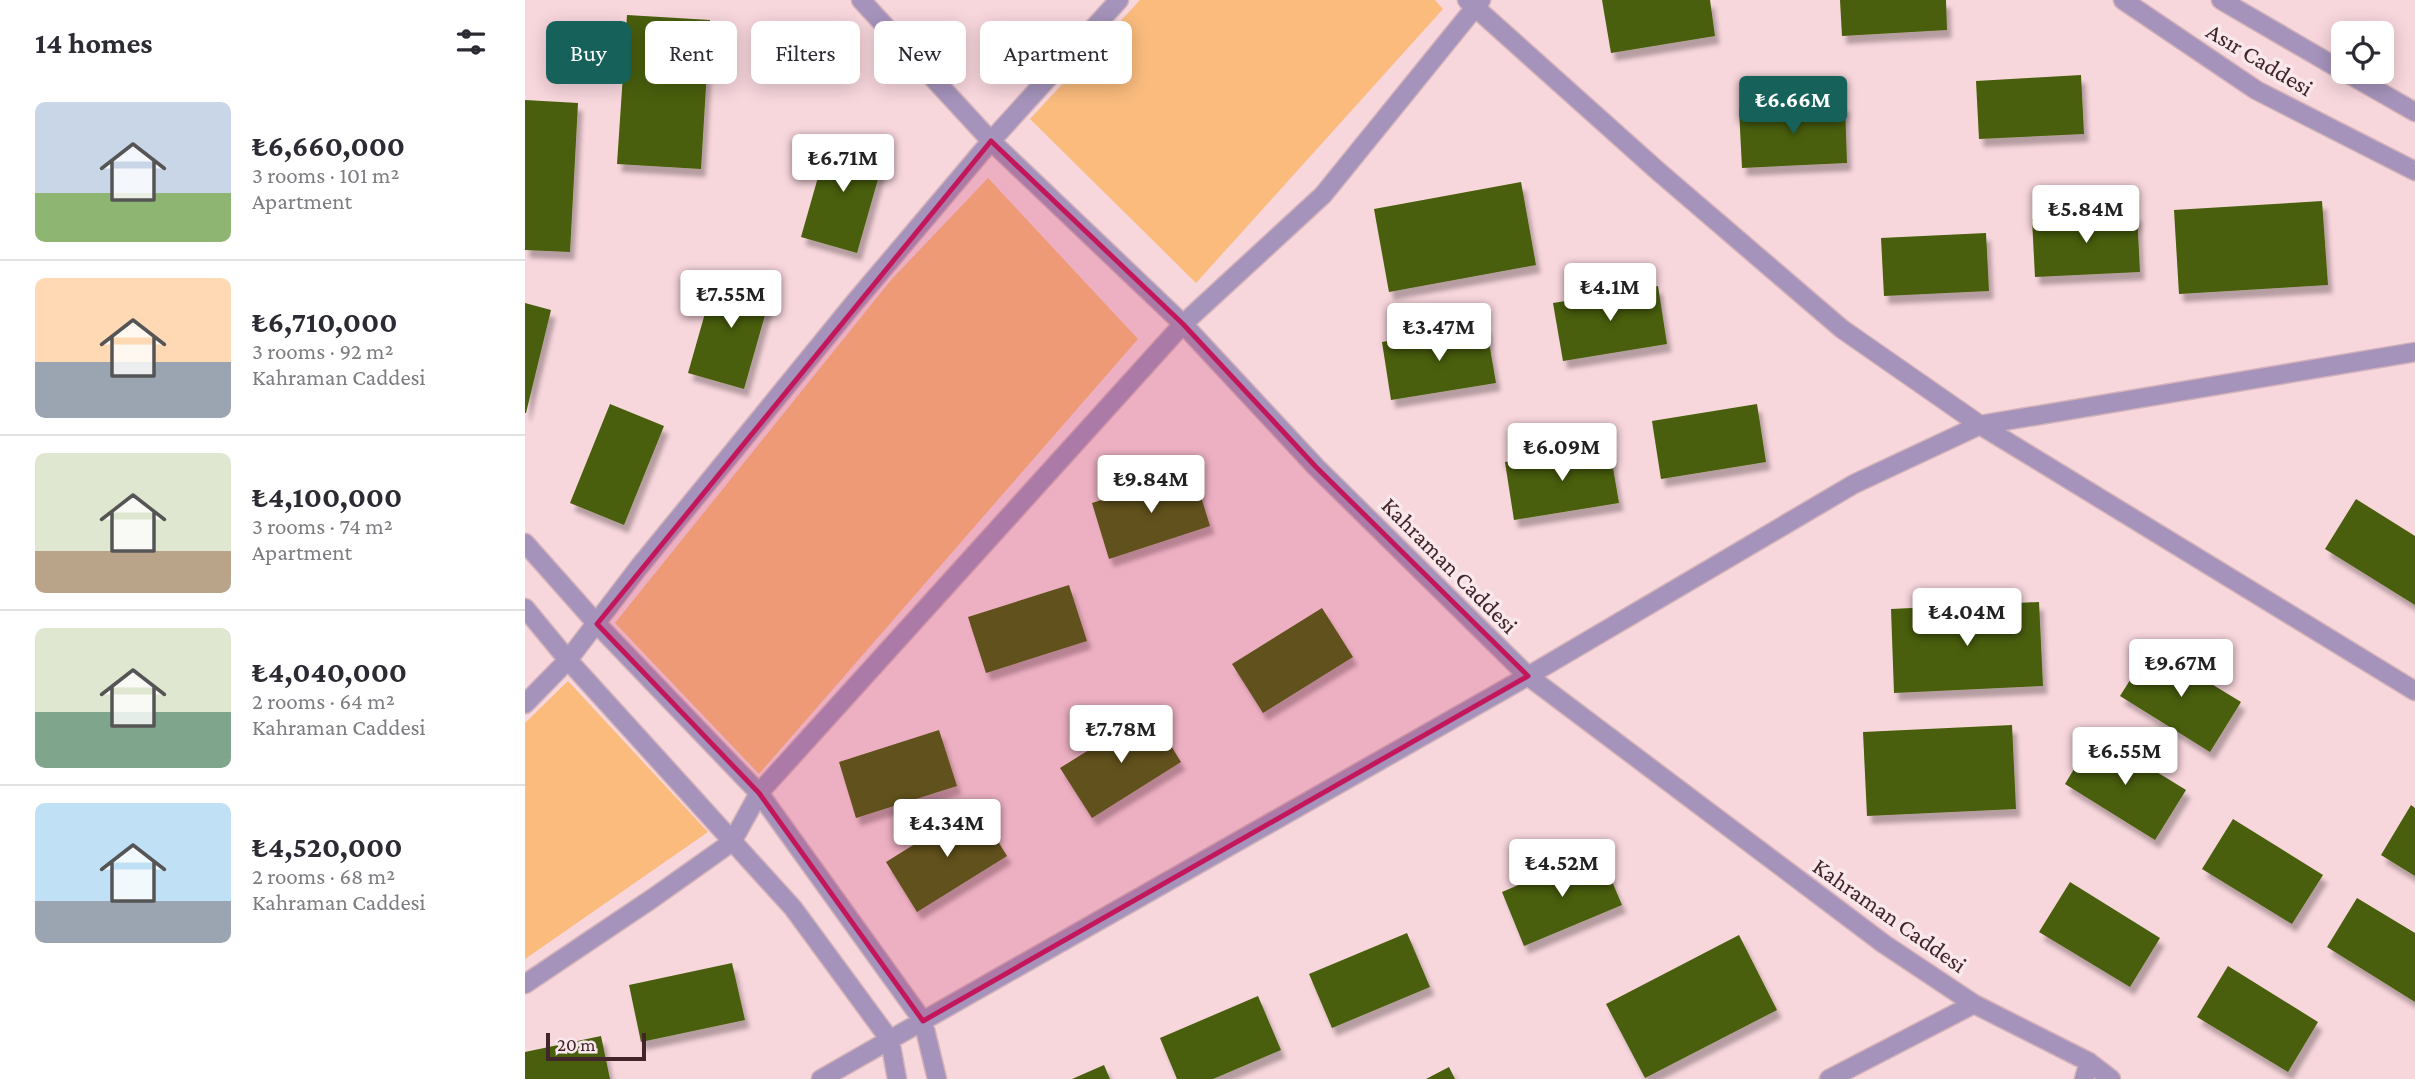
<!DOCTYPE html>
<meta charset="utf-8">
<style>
:root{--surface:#fff;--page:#f7f7f7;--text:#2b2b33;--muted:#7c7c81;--line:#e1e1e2;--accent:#16625b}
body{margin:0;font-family:"Crimson Pro",serif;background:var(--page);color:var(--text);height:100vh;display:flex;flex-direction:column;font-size:26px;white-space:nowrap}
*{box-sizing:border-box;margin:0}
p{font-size:23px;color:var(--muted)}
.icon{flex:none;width:38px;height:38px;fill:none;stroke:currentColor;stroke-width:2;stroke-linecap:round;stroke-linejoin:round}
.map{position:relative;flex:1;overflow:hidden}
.panel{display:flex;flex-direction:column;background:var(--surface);width:525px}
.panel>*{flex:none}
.top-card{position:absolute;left:21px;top:21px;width:665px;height:63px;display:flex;gap:14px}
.controls{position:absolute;left:1806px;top:21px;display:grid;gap:14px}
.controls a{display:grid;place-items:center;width:63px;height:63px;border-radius:10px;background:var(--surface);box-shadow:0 4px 18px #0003;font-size:35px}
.scale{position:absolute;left:21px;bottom:18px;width:100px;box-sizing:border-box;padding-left:7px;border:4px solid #42242b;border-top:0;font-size:19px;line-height:24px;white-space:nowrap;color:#42242b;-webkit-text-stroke:5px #f9e8eb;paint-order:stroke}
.price{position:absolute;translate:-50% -60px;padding:0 16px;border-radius:7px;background:#fff;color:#222;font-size:23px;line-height:46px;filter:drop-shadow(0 2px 4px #0008)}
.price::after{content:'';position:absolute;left:50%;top:42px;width:21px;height:16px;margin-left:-10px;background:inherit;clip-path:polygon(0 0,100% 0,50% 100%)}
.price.on{background:var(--accent);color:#fff}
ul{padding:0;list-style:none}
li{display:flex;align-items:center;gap:21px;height:175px;padding:0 35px}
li+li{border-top:2px solid var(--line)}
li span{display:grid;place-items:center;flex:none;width:196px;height:140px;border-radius:10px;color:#555}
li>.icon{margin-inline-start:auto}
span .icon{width:84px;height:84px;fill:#fffc;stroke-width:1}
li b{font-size:30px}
h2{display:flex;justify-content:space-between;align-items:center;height:84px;padding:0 35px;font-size:30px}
.chip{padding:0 24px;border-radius:10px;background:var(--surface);box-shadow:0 4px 18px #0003;font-size:24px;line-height:63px}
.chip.on{background:var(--accent);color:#fff}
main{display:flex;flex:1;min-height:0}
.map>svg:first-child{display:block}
.green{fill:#fabb7d}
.building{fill:#485f09;filter:url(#shadow)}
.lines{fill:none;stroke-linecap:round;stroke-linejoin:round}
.minor-casing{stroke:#d3b2b9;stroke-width:21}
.tertiary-casing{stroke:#d3b2b9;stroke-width:21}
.minor{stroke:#a593bb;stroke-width:18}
.tertiary{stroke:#a593bb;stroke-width:18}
.marked{fill:#c2185b;fill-opacity:0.2;stroke:#c2185b;stroke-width:5;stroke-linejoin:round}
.labels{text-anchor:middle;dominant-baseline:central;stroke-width:7;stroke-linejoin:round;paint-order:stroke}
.street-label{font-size:24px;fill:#42242b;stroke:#f9e8eb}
</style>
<main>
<section class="panel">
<h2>14 homes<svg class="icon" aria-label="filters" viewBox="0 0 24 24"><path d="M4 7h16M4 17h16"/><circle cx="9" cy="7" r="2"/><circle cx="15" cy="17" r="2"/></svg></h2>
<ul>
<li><span style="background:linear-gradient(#c9d6e8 65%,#8fb573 0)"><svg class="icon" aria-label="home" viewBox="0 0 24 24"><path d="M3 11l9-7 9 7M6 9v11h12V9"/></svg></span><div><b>₺6,660,000</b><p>3 rooms · 101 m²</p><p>Apartment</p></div></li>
<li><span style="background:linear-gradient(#ffd9b3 60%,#9aa5b1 0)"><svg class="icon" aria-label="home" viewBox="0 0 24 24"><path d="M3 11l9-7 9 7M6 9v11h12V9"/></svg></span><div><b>₺6,710,000</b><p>3 rooms · 92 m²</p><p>Kahraman Caddesi</p></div></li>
<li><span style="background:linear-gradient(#dfe7d0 70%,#b9a48a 0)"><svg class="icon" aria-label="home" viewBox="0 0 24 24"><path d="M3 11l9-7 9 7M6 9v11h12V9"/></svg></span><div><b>₺4,100,000</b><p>3 rooms · 74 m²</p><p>Apartment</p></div></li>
<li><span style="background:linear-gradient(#dfe7d0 60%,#7fa58c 0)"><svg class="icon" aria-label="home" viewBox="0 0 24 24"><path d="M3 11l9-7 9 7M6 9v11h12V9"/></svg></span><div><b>₺4,040,000</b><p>2 rooms · 64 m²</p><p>Kahraman Caddesi</p></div></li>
<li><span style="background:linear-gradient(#bfe0f5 70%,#9aa5b1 0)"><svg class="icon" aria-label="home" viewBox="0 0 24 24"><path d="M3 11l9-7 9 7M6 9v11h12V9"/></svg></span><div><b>₺4,520,000</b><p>2 rooms · 68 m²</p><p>Kahraman Caddesi</p></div></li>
</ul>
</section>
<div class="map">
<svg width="1890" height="1079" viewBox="0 0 1890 1079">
<defs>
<filter id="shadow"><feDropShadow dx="4.5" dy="8" stdDeviation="2" flood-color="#0004"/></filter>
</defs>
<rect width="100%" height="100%" fill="#f7d6dc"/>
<path class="green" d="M615,0H910L918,9L671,283L505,119Z
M463,178L613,339L234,774L90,623L366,280Z
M43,681L183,832L0,959V723Z"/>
<path class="building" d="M1077,0H1185L1190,36L1086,53Z
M1315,0H1421L1422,30L1317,36Z
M102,15L185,20L176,169L92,164Z
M1556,75L1559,134L1454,139L1451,81Z
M0,100L53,103L45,252L0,250Z
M1320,104L1322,163L1217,168L1214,109Z
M305,135L361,151L332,253L276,237Z
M996,182L1011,265L864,292L849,209Z
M1797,201L1803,285L1654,294L1649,210Z
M1612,213L1615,272L1510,277L1507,219Z
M1461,233L1464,291L1359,296L1356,238Z
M192,271L248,287L219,389L163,373Z
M1133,286L1142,344L1038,361L1028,303Z
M0,303L26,310L1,413H0Z
M961,325L971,383L866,400L857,342Z
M85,404L139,426L99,525L45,503Z
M1232,404L1241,462L1136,479L1127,421Z
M1084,445L1094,503L989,520L980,462Z
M668,471L685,526L584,559L567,503Z
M1831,499L1890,536V605L1800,549Z
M544,585L562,641L461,673L443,617Z
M1514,602L1518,686L1369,693L1366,609Z
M797,608L828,657L738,713L707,664Z
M1626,647L1716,702L1685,752L1595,696Z
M625,712L656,762L567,818L535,768Z
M1487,725L1491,809L1342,816L1338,732Z
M414,730L432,786L331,818L314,762Z
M1570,734L1661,790L1630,840L1540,784Z
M1886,805L1890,808V876L1856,855Z
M451,806L482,856L392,912L361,862Z
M1708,819L1798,875L1767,924L1677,869Z
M1074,851L1097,905L999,946L977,892Z
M1545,882L1635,938L1605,987L1514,932Z
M1832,898L1890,933V1002L1802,947Z
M882,933L905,987L807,1028L784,974Z
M1214,935L1252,1010L1120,1078L1081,1004Z
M207,963L220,1020L116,1042L104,985Z
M1703,966L1793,1022L1763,1072L1672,1017Z
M733,996L756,1050L688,1079H652L635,1038Z
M76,1036L85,1079H0V1052Z
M579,1065L585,1079H547Z
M924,1067L930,1079H901Z"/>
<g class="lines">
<defs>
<path id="minor" d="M336,0L466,141L658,324L791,467L1003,676L1359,944L1449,1004L1564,1062L1586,1079
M942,0L1134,172L1317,329L1455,425L1890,691
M0,543L72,624L234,793L398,1021L412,1079
M0,608L43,660L268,908L365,1040L372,1079
M0,704L43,660L114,567L330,302L466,141L594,0
M0,984L128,898L207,842L234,793L658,324L798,195L956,0
M296,1079L1003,676L1329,484L1455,425L1890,352
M1304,1079L1449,1004
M1559,1079L1564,1062"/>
<path id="tertiary" d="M1598,0L1731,90L1890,171
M1696,0L1818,71
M1820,72L1890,112"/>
</defs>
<use href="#minor" class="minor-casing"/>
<use href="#tertiary" class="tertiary-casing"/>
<use href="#minor" class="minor"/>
<use href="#tertiary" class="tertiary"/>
</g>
<path class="marked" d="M466,141L658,324L791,467L1003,676L398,1021L234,793L72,624Z"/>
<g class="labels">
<g class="street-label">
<text transform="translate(1735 59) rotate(31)">Asır Caddesi</text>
<text transform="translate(925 565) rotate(45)">Kahraman Caddesi</text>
<text transform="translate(1365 915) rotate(35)">Kahraman Caddesi</text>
</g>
</g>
</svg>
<div class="controls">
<a><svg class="icon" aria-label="locate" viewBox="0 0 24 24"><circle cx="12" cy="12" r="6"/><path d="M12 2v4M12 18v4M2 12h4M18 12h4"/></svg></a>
</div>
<div class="scale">20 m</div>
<b class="price on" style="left:1268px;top:136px">₺6.66M</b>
<b class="price" style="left:318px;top:194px">₺6.71M</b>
<b class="price" style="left:1561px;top:245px">₺5.84M</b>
<b class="price" style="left:1085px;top:323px">₺4.1M</b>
<b class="price" style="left:206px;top:330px">₺7.55M</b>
<b class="price" style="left:914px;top:363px">₺3.47M</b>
<b class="price" style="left:1037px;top:483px">₺6.09M</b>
<b class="price" style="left:626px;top:515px">₺9.84M</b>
<b class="price" style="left:1442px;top:648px">₺4.04M</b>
<b class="price" style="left:1656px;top:699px">₺9.67M</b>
<b class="price" style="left:596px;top:765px">₺7.78M</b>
<b class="price" style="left:1600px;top:787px">₺6.55M</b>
<b class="price" style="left:422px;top:859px">₺4.34M</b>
<b class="price" style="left:1037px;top:899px">₺4.52M</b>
<div class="top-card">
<a class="chip on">Buy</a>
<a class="chip">Rent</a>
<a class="chip">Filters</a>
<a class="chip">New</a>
<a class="chip">Apartment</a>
</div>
</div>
</main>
